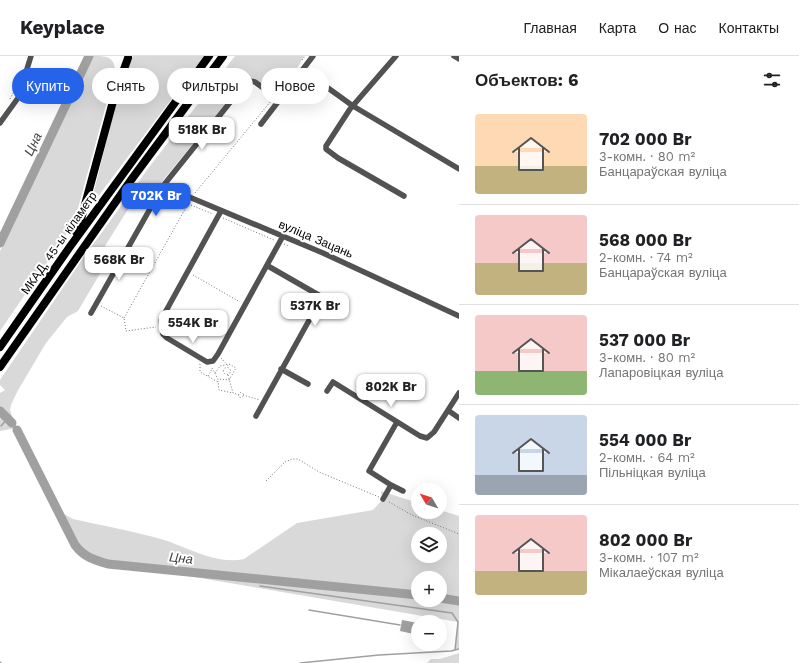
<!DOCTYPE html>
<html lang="ru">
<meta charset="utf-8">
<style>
:root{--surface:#fff;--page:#f6f6f6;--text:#202124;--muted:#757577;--line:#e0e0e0;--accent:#2563eb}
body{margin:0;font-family:"Work Sans",sans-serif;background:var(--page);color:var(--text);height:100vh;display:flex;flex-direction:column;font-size:15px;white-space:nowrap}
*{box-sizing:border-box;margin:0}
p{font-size:13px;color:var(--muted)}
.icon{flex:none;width:22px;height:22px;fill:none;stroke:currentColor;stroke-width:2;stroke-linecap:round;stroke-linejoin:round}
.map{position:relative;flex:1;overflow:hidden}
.side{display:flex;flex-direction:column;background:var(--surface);width:340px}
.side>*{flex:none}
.top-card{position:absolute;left:12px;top:12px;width:380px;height:36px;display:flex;gap:8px}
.needle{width:26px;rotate:309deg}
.fabs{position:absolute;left:411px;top:427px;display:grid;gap:8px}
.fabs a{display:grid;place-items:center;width:36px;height:36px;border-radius:50%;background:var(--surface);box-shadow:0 4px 16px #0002;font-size:20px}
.price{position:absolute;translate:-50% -34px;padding:0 9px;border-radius:8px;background:#fff;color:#222;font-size:13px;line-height:26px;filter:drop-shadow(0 1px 2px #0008)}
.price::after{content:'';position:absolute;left:50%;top:24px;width:12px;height:9px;margin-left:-6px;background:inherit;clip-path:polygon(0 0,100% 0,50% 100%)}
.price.active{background:var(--accent);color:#fff}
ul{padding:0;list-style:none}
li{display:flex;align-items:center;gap:12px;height:100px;padding:0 16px}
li+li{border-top:1px solid var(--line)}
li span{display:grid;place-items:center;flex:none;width:112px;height:80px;border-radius:4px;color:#555}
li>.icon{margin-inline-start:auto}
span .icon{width:48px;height:48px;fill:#fffc;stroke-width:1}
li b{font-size:17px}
h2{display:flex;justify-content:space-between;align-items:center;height:48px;padding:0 16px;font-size:17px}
.pill{padding:0 14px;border-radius:18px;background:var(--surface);box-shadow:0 4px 16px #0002;font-size:14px;line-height:36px}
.pill.active{background:var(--accent);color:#fff}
header{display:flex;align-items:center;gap:24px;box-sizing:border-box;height:56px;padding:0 20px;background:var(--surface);border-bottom:1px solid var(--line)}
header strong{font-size:19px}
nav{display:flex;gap:22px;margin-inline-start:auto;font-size:14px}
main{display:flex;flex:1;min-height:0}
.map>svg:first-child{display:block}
.green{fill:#d9d9d9;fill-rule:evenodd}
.water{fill:#a0a0a0}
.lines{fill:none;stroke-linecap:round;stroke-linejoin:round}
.stream{stroke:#a0a0a0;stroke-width:1.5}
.river{stroke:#a0a0a0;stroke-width:9}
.path{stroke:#747474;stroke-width:1;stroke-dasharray:1 2;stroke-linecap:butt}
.minor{stroke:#525252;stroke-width:5.5}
.highway{stroke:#000;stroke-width:8}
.labels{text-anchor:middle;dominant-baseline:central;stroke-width:4;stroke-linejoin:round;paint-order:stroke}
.street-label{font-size:12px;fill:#000;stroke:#fff}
.water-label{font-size:13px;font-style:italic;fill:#414141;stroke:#fff}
</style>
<header>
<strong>Keyplace</strong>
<nav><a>Главная</a><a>Карта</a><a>О нас</a><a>Контакты</a></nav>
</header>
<main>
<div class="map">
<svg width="459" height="607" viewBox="0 0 459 607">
<rect width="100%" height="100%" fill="#fff"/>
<path class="green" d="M92,0C106,0 115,0 115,16L77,156L70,173L0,275V195Z
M133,0H204L90,151L112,63L124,19Z
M235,0H304L296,15L279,36C267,38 261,19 245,24L160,128L132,147L105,190L112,197L78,255L67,261L46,287L17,336L11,349L10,354L16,372L0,375V337L5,334L0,329V324L81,205L150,110Z
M381,435L418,447V456H440V454L459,460V593L455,594L458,566L94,504C74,495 68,474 60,456L73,463C103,470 134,475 164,484C189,492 217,509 244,503L297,467L373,454L382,444ZM418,478H440V500H418ZM418,522H440V544H418Z
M459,597V607H427L431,603H440Z"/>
<path class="water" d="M50,13L60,18L59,24L55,25L46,21L45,18L47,14Z
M402,564L418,567V579L400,575Z"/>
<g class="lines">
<path class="stream" d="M1,370L8,362
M260,530L452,557L458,566L455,594
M309,554L400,569
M0,606L1,607
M300,607L379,599L451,595L459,593"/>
<path class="river" d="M0,187L89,0
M0,355L12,367
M17,374L75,489C84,501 94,504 108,508L418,539
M440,542L459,545"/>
<path class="path" d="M302,4L305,0
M10,43L15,33
M195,137L271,45
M166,139L213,158
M223,162L274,184
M284,188L289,190
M193,219L240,246
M101,250L124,262L126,275L156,271
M124,262L189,146
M221,302L229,311
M200,308V316L218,326L219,334L233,337
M223.5 315a3.5 3.5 0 1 1 7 0a3.5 3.5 0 1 1-7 0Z
M212,312L218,323V326
M215,317L220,310L229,308L236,312L229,324L218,323
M228,319L233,337L239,339
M208,320L212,313
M238.5 339a2.5 2.5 0 1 1 5 0a2.5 2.5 0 1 1-5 0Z
M243,339L260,344
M266,425L285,406L292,403H298L319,416L379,441
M389,446L412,459L459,478"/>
<path class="minor" d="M396,0L350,53L326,90V93L338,102L404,140
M454,0L459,3
M303,14L353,50L459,113
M0,67L18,42L31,0
M261,68L313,0
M163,130L323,197L459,260
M221,155L161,264L163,278L167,282L207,306L213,305L218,298L283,180
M91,257L163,130L244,29L250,25L255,26L280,44
M281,313L308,328
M327,335L333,326L420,380L427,382L434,376L459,337
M449,355L459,362
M256,360L322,241L268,210
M391,429L403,435
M383,443L391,429L369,415L397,366"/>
<path class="highway" d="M76,176L80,167L115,38L128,2
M0,291L69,192L209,0
M0,311L131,124L223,0"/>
</g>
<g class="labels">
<g class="street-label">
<text transform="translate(316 183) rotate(23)">вуліца Зацань</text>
<text transform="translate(59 187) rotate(-55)">МКАД, 45-ы кіламетр</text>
</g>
<g class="water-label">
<text transform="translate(33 88) rotate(-64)">Цна</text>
<text transform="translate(181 502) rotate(6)">Цна</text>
</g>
</g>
</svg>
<div class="fabs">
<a><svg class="needle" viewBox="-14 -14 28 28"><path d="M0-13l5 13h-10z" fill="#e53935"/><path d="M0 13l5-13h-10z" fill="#757577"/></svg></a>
<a><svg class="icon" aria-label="layers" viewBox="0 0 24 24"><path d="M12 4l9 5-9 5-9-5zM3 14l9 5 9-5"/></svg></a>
<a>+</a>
<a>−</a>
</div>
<b class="price" style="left:202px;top:95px">518K Br</b>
<b class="price active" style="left:156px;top:161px">702K Br</b>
<b class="price" style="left:119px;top:225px">568K Br</b>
<b class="price" style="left:315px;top:271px">537K Br</b>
<b class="price" style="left:193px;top:288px">554K Br</b>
<b class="price" style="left:391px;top:352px">802K Br</b>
<div class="top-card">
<a class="pill active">Купить</a>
<a class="pill">Снять</a>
<a class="pill">Фильтры</a>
<a class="pill">Новое</a>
</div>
</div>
<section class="side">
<h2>Объектов: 6<svg class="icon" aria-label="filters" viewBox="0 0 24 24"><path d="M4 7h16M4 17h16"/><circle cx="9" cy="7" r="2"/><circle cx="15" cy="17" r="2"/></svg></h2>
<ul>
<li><span style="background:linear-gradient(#ffd9b3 65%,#c2b280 0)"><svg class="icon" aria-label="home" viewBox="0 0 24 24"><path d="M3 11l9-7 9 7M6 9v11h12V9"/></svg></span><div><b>702 000 Br</b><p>3-комн. · 80 m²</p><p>Банцараўская вуліца</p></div></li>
<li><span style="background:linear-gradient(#f6c9c9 60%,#c2b280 0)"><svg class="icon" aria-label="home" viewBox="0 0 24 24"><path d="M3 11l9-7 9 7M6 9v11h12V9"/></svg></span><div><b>568 000 Br</b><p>2-комн. · 74 m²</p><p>Банцараўская вуліца</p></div></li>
<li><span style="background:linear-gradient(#f6c9c9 70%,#8fb573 0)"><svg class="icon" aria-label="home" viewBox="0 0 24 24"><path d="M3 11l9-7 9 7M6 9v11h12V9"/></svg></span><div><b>537 000 Br</b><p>3-комн. · 80 m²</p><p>Лапаровіцкая вуліца</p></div></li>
<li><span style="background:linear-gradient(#c9d6e8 75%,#9aa5b1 0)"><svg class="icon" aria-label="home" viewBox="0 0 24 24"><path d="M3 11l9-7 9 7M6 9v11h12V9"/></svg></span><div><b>554 000 Br</b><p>2-комн. · 64 m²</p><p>Пільніцкая вуліца</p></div></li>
<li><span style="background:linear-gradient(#f6c9c9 70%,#c2b280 0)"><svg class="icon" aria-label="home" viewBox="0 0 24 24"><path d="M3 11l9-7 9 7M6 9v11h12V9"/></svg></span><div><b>802 000 Br</b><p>3-комн. · 107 m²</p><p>Мікалаеўская вуліца</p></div></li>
</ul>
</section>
</main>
